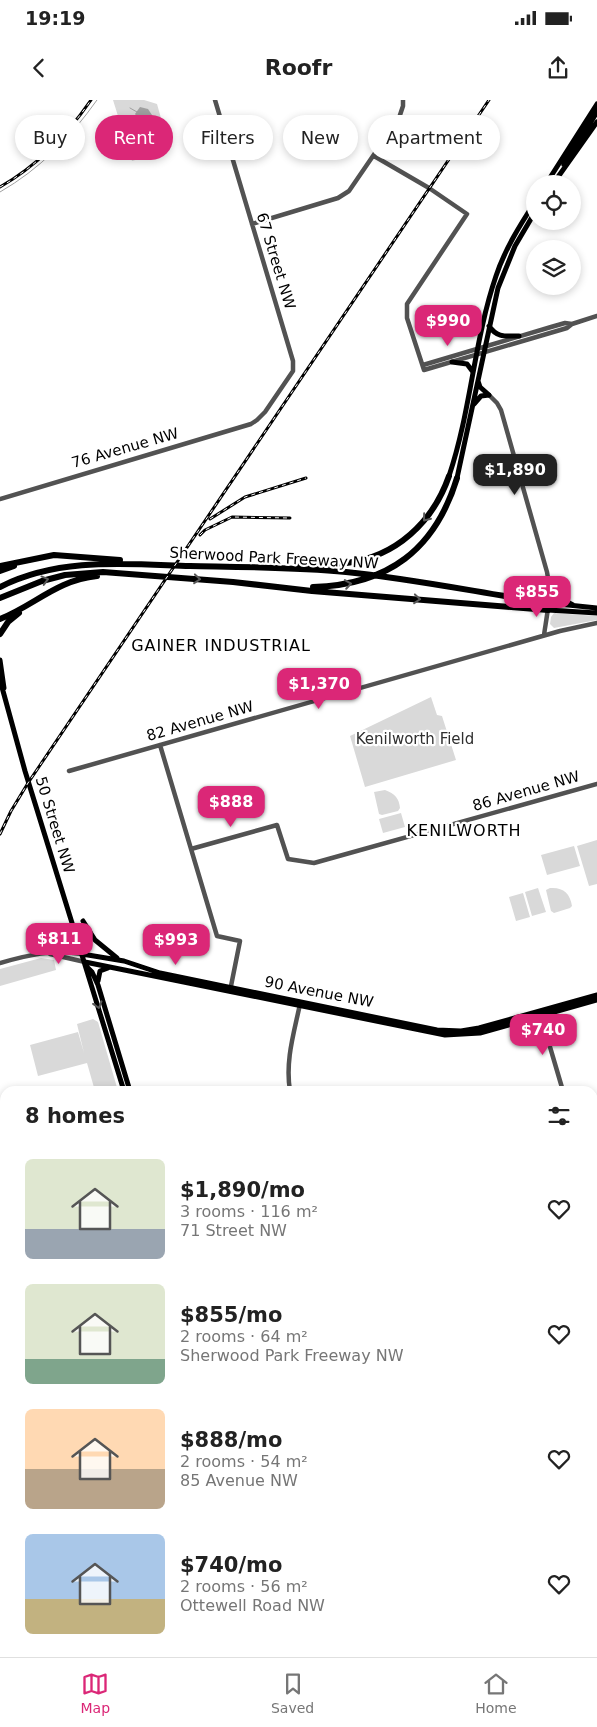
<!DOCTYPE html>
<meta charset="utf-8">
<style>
:root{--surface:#fff;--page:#f6f6f6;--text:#222;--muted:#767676;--line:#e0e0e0;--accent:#db2777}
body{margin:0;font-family:"DejaVu Sans",sans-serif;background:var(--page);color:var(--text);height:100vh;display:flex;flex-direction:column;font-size:19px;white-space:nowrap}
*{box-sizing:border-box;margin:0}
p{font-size:16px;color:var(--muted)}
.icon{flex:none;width:28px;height:28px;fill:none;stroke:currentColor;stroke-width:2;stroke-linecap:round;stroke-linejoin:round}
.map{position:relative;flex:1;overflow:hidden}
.details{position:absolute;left:0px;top:986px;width:598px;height:571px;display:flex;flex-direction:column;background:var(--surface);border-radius:15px 15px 0 0;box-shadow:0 2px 8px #0003}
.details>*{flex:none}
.top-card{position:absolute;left:15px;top:15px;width:568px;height:45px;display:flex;gap:10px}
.controls{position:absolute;left:526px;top:75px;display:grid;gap:10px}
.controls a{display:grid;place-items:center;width:55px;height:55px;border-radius:50%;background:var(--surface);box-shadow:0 2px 8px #0003;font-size:25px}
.price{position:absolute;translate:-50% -42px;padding:0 11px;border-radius:10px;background:var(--accent);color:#fff;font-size:16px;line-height:32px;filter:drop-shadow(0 1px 2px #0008)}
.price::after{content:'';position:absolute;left:50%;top:30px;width:15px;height:11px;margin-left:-8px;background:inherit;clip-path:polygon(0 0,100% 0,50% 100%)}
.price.selected{background:#222;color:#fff}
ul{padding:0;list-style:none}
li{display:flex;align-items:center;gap:15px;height:125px;padding:0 25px}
li span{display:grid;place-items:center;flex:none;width:140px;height:100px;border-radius:8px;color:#555}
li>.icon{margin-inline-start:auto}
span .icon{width:60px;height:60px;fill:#fffc;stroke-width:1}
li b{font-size:21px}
h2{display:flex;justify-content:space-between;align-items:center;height:60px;padding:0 25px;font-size:21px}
.tag{padding:0 18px;border-radius:22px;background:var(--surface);box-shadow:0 2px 8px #0003;font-size:18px;line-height:45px}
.tag.selected{background:var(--accent);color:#fff}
.status{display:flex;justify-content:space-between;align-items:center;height:35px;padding:0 25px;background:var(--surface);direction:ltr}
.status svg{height:14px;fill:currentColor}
header{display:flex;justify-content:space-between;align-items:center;height:65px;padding:0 25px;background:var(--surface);font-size:22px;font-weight:700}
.tabs{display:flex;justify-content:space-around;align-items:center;height:70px;border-top:1px solid var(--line);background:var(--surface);font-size:14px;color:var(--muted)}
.tabs a{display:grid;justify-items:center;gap:2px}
.tabs .selected{color:var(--accent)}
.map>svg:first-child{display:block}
.green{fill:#d9d9d9}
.water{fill:#a0a0a0}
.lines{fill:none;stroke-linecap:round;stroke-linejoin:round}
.stream{stroke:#a0a0a0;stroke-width:1}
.minor{stroke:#525252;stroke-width:4.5}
.major{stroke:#000;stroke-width:5}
.highway{stroke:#000;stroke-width:6}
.rail-casing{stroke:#000;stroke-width:3}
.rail{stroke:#fff;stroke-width:1;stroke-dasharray:4;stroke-linecap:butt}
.oneway{stroke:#595959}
.labels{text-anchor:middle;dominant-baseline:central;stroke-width:4.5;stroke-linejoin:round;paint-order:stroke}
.street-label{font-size:15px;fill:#000;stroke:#fff}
.park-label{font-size:15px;fill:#303030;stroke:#fff}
.neighbourhood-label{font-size:16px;letter-spacing:1px;fill:#000;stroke:#fff}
</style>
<div class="status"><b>19:19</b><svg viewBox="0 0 49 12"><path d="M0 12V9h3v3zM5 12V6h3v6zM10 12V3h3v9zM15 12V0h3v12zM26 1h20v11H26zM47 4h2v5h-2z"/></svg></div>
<header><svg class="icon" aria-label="back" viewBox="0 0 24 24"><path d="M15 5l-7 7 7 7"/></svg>Roofr<svg class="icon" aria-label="share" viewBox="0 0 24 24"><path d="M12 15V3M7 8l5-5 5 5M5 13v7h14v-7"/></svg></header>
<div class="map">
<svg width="597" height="1557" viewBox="0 0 597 1557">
<rect width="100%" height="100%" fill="#fff"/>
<path class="green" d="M113,0H144L157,4L170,50L132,61Z
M554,513L597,516V520L554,528L550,524L551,517Z
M431,597L437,615L442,616L456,660L365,687L350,636Z
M385,690C395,694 399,698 400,708L398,711L382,715L379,714L374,692Z
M401,713L405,727L383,733L379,719Z
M597,740V784L589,786L577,746Z
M574,746L580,766L547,775L541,755Z
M538,788L546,812L532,816L525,792Z
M550,788C563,787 570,793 572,806L570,808L554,813L551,811L546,790Z
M523,793L530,817L516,821L509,797Z
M41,858L54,860L56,870L0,886V869Z
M93,919L98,922L118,991H95L87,963L38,976L30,945L78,932L84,953L77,924Z
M24,1553H90L91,1557H26Z"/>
<path class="water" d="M140,7L148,9L154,18L152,22C155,29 162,34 159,42L153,45H146L143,40L142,24L135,14Z"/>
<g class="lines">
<path class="stream" d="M130,8L137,12
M0,92C40,69 70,38 97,0
M592,1493H597"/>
<path class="minor" d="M374,56L429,88L467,114L407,204V218L424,270L567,228L572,224L597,216
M252,124L338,98L349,91L399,18L403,6V0
M423,265L551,227L565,223L572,224
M489,295L497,303L501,310L547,472C552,493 547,514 544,535
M0,399L251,324L257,320L265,312L293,271V261L215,0
M160,645L217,836L240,841L230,891
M69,671L560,531L597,523
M191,749L277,725L288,759L314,763L597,684
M50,854L85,862
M0,863C28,855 53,849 82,854
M540,913L563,991
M290,991C285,961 294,933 300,904
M592,1056L597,1062
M0,1336L5,1334
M592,1355L597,1353
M448,1552L449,1557
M162,1557L163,1552"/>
<path class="major" d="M564,65L597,12
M546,84L597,4
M553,84L597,22
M489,226C497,238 506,236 519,236
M452,262L467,264L473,272
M478,281L480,287L489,295
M474,304L481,296L489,295
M449,376C471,311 474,240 496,176C505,149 520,125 535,102
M457,378L498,188L515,146L535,112
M549,487L556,496L573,505
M549,503L597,508
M548,510L597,513
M0,560L4,588
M0,580L25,671L124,991
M83,821L95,840L117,858
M82,854L124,861L160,873L437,930L461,931L479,928L597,895
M85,862L445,935L480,933L597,900
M87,867L92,872L98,885L130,991
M98,881L100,871L108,868
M0,1148L5,1146
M283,1552L285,1557
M292,1552L294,1557"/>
<path class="highway" d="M300,465C316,465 331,465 346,463C396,457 433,422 449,376
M0,466L54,455L120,460
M0,471L14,466
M0,487C59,457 126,464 190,466C242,467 294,467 346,472C414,479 481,493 549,503
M313,487C388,485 435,450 457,378
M0,498L42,481L65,475L103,472L233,482L312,491L548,510
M0,519C35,505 57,480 97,476
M0,534L8,522L19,513"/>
<defs>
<path id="rail" d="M0,87C37,66 67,35 91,0
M210,419L245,397L306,378
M200,435L205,430L232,417L290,418
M0,734L11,711L28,683L489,0
M96,1552L98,1557
M0,1557V1556"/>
</defs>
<use href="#rail" class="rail-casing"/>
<use href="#rail" class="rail"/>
</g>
<defs><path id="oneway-chevron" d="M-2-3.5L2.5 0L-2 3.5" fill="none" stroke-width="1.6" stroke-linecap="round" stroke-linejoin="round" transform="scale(1.25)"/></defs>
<g class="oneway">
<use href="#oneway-chevron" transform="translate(426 418) rotate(129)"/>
<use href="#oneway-chevron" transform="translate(197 479) rotate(5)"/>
<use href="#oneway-chevron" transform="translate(45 480) rotate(-15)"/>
<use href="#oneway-chevron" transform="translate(348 484) rotate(-9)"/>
<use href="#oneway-chevron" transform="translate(417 499) rotate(5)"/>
<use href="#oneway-chevron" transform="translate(98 905) rotate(73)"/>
</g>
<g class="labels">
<g class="street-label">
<text transform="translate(276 161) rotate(73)">67 Street NW</text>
<text transform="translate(125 348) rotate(-16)">76 Avenue NW</text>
<text transform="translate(274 458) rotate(3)">Sherwood Park Freeway NW</text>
<text transform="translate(200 621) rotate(-16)">82 Avenue NW</text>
<text transform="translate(526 691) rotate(-16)">86 Avenue NW</text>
<text transform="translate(55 725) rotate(73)">50 Street NW</text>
<text transform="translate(319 892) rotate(11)">90 Avenue NW</text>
</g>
<g class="park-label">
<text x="415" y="639">Kenilworth Field</text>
</g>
<g class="neighbourhood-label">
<text x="221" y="545">GAINER INDUSTRIAL</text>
<text x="464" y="730">KENILWORTH</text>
</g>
</g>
</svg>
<div class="controls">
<a><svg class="icon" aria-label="locate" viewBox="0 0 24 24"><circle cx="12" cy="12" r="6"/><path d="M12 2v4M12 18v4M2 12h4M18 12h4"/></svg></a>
<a><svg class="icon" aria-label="layers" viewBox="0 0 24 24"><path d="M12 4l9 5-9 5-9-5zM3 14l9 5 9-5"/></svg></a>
</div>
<b class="price" style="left:448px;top:247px">$990</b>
<b class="price selected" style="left:515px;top:396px">$1,890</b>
<b class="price" style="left:537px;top:518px">$855</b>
<b class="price" style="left:319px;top:610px">$1,370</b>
<b class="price" style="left:231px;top:728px">$888</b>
<b class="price" style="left:59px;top:865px">$811</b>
<b class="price" style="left:176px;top:866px">$993</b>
<b class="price" style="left:543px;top:956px">$740</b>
<div class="top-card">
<a class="tag">Buy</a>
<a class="tag selected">Rent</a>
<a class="tag">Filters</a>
<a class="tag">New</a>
<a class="tag">Apartment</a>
</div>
<section class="details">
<h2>8 homes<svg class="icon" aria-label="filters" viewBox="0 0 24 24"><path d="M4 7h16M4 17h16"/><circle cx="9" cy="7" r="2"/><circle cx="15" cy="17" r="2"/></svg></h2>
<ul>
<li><span style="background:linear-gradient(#dfe7d0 70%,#9aa5b1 0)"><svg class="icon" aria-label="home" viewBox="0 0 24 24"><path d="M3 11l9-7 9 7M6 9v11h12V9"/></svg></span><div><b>$1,890/mo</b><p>3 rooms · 116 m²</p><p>71 Street NW</p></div><svg class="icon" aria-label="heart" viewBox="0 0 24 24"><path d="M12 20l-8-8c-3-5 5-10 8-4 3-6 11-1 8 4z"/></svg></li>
<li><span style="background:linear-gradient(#dfe7d0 75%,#7fa58c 0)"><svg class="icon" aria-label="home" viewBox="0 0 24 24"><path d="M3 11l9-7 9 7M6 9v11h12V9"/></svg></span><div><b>$855/mo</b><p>2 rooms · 64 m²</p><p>Sherwood Park Freeway NW</p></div><svg class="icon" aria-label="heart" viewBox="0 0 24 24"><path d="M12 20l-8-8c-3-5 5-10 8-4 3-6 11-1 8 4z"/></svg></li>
<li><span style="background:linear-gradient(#ffd9b3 60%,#b9a48a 0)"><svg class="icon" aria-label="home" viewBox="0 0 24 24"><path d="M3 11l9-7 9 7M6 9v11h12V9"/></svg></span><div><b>$888/mo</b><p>2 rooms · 54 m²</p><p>85 Avenue NW</p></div><svg class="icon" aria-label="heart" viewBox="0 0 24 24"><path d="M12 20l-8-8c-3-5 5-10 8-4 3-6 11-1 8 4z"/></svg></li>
<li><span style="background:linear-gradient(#a9c7e8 65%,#c2b280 0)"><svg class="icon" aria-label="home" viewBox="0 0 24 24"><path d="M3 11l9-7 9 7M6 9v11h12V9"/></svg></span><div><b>$740/mo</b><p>2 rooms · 56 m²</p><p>Ottewell Road NW</p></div><svg class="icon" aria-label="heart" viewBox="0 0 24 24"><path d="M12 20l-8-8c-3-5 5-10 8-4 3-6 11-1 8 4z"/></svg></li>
</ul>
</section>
</div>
<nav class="tabs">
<a class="selected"><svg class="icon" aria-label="map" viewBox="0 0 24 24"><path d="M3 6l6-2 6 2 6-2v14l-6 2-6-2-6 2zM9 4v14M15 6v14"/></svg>Map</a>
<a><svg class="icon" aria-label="saved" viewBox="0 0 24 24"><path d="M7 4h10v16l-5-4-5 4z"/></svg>Saved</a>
<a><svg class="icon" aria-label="home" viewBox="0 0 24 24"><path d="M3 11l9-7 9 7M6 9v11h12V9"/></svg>Home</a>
</nav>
